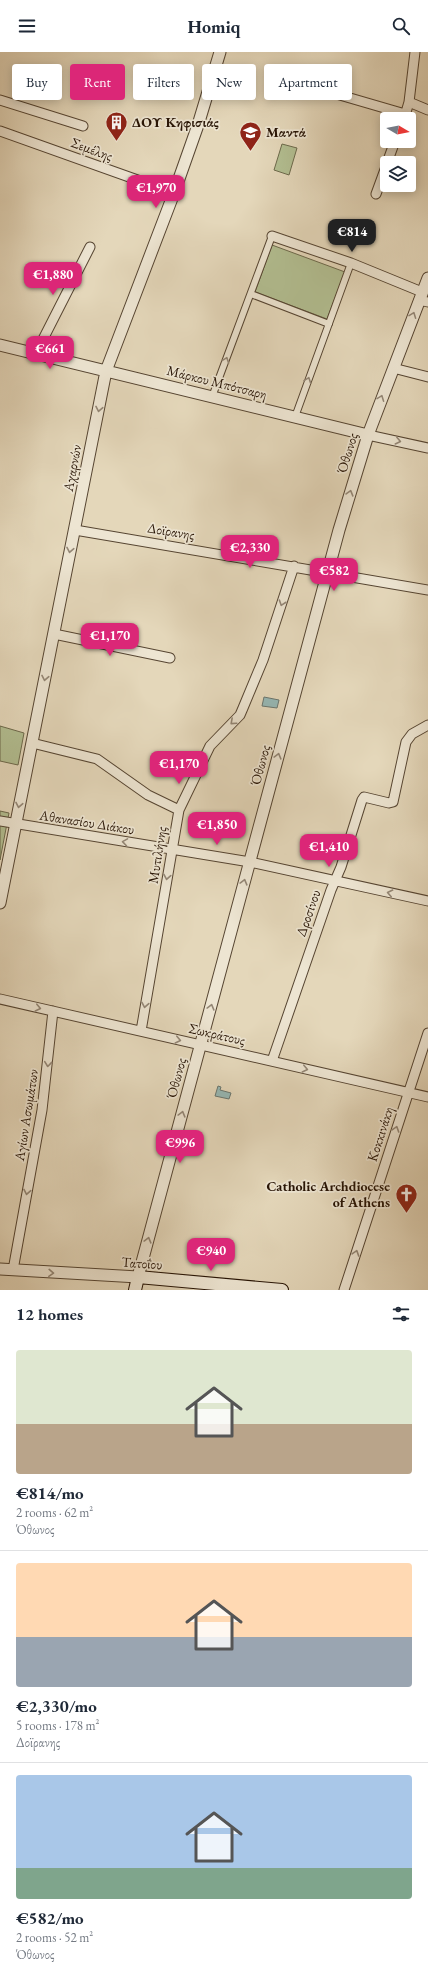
<!DOCTYPE html>
<meta charset="utf-8">
<style>
:root{--surface:#fff;--page:#f6f6f7;--text:#1f2937;--muted:#747a83;--line:#e0e1e3;--accent:#db2777}
body{margin:0;font-family:"EB Garamond",serif;background:var(--page);color:var(--text);height:100vh;display:flex;flex-direction:column;font-size:15px;white-space:nowrap}
*{box-sizing:border-box;margin:0}
p{font-size:13px;color:var(--muted)}
.icon{flex:none;width:22px;height:22px;fill:none;stroke:currentColor;stroke-width:2;stroke-linecap:round;stroke-linejoin:round}
.map{position:relative;height:1238px;overflow:hidden}
.details{display:flex;flex-direction:column;background:var(--surface);flex:1}
.details>*{flex:none}
.top-card{position:absolute;left:12px;top:12px;width:404px;height:36px;display:flex;gap:8px}
.needle{width:26px;rotate:100deg}
.tools{position:absolute;left:380px;top:60px;display:grid;gap:8px}
.tools a{display:grid;place-items:center;width:36px;height:36px;border-radius:4px;background:var(--surface);box-shadow:0 2px 10px #0003;font-size:20px}
.price{position:absolute;translate:-50% -34px;padding:0 9px;border-radius:8px;background:var(--accent);color:#fff;font-size:13px;line-height:26px;filter:drop-shadow(0 1px 2px #0008)}
.price::after{content:'';position:absolute;left:50%;top:24px;width:12px;height:9px;margin-left:-6px;background:inherit;clip-path:polygon(0 0,100% 0,50% 100%)}
.price.current{background:#222;color:#fff}
ul{padding:0;list-style:none}
li{display:grid;align-content:center;gap:8px;height:212px;padding:0 16px}
li+li{border-top:1px solid var(--line)}
li span{display:grid;place-items:center;height:124px;border-radius:4px;color:#555}
li>.icon{margin-inline-start:auto}
span .icon{width:72px;height:72px;fill:#fffc;stroke-width:1}
li b{font-size:17px}
h2{display:flex;justify-content:space-between;align-items:center;height:48px;padding:0 16px;font-size:17px}
.tag{padding:0 14px;border-radius:4px;background:var(--surface);box-shadow:0 2px 10px #0003;font-size:14px;line-height:36px}
.tag.current{background:var(--accent);color:#fff}
header{display:flex;justify-content:space-between;align-items:center;height:52px;padding:0 16px;background:var(--surface);font-size:18px;font-weight:700}
.map>svg:first-child{display:block}
.green{fill:#b2be91;stroke:#6c694b}
.water{fill:#96b8b5;stroke:#6a766f}
.lines{fill:none;stroke-linecap:round;stroke-linejoin:round}
.pedestrian-casing{stroke:#564532;stroke-width:8}
.minor-casing{stroke:#564532;stroke-width:11}
.tertiary-casing{stroke:#564532;stroke-width:13}
.secondary-casing{stroke:#271405;stroke-width:14}
.pedestrian{stroke:#ede5d2;stroke-width:6}
.minor{stroke:#ede5d2;stroke-width:9}
.tertiary{stroke:#ede5d2;stroke-width:11}
.secondary{stroke:#ede5d2;stroke-width:12}
.oneway{stroke:#948776}
.labels{text-anchor:middle;dominant-baseline:central;stroke-width:3.5;stroke-linejoin:round;paint-order:stroke}
.poi-label{font-size:14px;font-weight:bold;fill:#271405;stroke:#ede5d2;text-anchor:start}
.street-label{font-size:14px;fill:#271405;stroke:#ede5d2}
</style>
<header><svg class="icon" aria-label="menu" viewBox="0 0 24 24"><path d="M4 6h16M4 12h16M4 18h16"/></svg>Homiq<svg class="icon" aria-label="search" viewBox="0 0 24 24"><circle cx="10" cy="10" r="6"/><path d="M15 15l6 6"/></svg></header>
<div class="map">
<svg width="428" height="1238" viewBox="0 0 428 1238">
<rect width="100%" height="100%" fill="#e4d7ba"/>
<filter id="stains"><feTurbulence type="fractalNoise" baseFrequency=".005" numOctaves="4"/><feColorMatrix values="0 0 0 0 .2 0 0 0 0 .09 0 0 0 0 .02 0 0 0 .5 -.17"/></filter>
<radialGradient id="worn" r=".72"><stop offset=".6" stop-color="#630" stop-opacity="0"/><stop offset="1" stop-color="#630" stop-opacity=".3"/></radialGradient>
<path class="green" d="M282,92L297,96L289,123L274,118Z
M272,193L345,220L327,267L255,240Z
M0,674L24,681L18,713L0,709Z
M0,759L9,761L0,808Z"/>
<path class="water" d="M264,645L279,648L277,656L262,654Z
M218,1034L221,1035L220,1038L231,1041L229,1047L215,1044Z"/>
<g class="lines">
<defs>
<path id="pedestrian" d="M251,242L329,272
M212,345L272,184
M295,365L351,211"/>
<path id="minor" d="M326,39L405,62
M0,48L83,74
M409,50L428,58
M404,67L409,50L415,0
M0,79L174,141
M387,111L395,89
M376,142L387,112
M272,184L351,211L422,240
M419,248L428,250
M35,303L90,195
M393,316L428,325
M368,383L428,396
M75,478L428,538
M54,582L170,606
M32,691L97,707L148,743L179,758
M0,769L250,810L428,849
M0,947L428,1045
M141,979L179,758L210,694L240,663L243,656L263,608L294,514
M272,1009L331,838L341,815L362,748L364,745L389,751L393,750L406,690L412,682L428,673
M13,1218L42,1058L53,959
M344,1238L428,981"/>
<path id="tertiary" d="M0,293L368,383
M0,851L106,319L174,141L198,73L220,0
M0,1217L138,1225L339,478L368,383L428,226"/>
<path id="secondary" d="M135,1238L138,1225L282,1238"/>
</defs>
<use href="#pedestrian" class="pedestrian-casing"/>
<use href="#minor" class="minor-casing"/>
<use href="#tertiary" class="tertiary-casing"/>
<use href="#secondary" class="secondary-casing"/>
<use href="#pedestrian" class="pedestrian"/>
<use href="#minor" class="minor"/>
<use href="#tertiary" class="tertiary"/>
<use href="#secondary" class="secondary"/>
</g>
<defs><path id="oneway-chevron" d="M-2-3.5L2.5 0L-2 3.5" fill="none" stroke-width="1.6" stroke-linecap="round" stroke-linejoin="round"/></defs>
<g class="oneway">
<use href="#oneway-chevron" transform="translate(413 263) rotate(-69)"/>
<use href="#oneway-chevron" transform="translate(226 308) rotate(-70)"/>
<use href="#oneway-chevron" transform="translate(308 328) rotate(-70)"/>
<use href="#oneway-chevron" transform="translate(381 346) rotate(-69)"/>
<use href="#oneway-chevron" transform="translate(99 357) rotate(101)"/>
<use href="#oneway-chevron" transform="translate(398 389) rotate(13)"/>
<use href="#oneway-chevron" transform="translate(350 441) rotate(-74)"/>
<use href="#oneway-chevron" transform="translate(70 498) rotate(101)"/>
<use href="#oneway-chevron" transform="translate(282 551) rotate(109)"/>
<use href="#oneway-chevron" transform="translate(45 626) rotate(101)"/>
<use href="#oneway-chevron" transform="translate(233 670) rotate(138)"/>
<use href="#oneway-chevron" transform="translate(278 704) rotate(-75)"/>
<use href="#oneway-chevron" transform="translate(19 753) rotate(101)"/>
<use href="#oneway-chevron" transform="translate(125 790) rotate(-171)"/>
<use href="#oneway-chevron" transform="translate(167 825) rotate(100)"/>
<use href="#oneway-chevron" transform="translate(244 830) rotate(-75)"/>
<use href="#oneway-chevron" transform="translate(390 841) rotate(-168)"/>
<use href="#oneway-chevron" transform="translate(145 953) rotate(100)"/>
<use href="#oneway-chevron" transform="translate(211 955) rotate(-75)"/>
<use href="#oneway-chevron" transform="translate(38 956) rotate(13)"/>
<use href="#oneway-chevron" transform="translate(178 988) rotate(13)"/>
<use href="#oneway-chevron" transform="translate(48 1012) rotate(96)"/>
<use href="#oneway-chevron" transform="translate(305 1017) rotate(13)"/>
<use href="#oneway-chevron" transform="translate(182 1062) rotate(-75)"/>
<use href="#oneway-chevron" transform="translate(396 1077) rotate(-72)"/>
<use href="#oneway-chevron" transform="translate(27 1140) rotate(101)"/>
<use href="#oneway-chevron" transform="translate(148 1188) rotate(-75)"/>
<use href="#oneway-chevron" transform="translate(356 1201) rotate(-72)"/>
<use href="#oneway-chevron" transform="translate(51 1221) rotate(3)"/>
</g>
<defs>
<symbol id="building-pin" viewBox="-11 -11 22 30"><path d="M0 17L-7.5 6A9.5 9.5 0 1 1 7.5 6Z" fill="#8f2418" stroke="#ede5d2"/><path d="M-4-6H4V6H1V3H-1V6H-4ZM-2.5-4.3h1.7v1.8h-1.7ZM.8-4.3h1.7v1.8H.8ZM-2.5-1h1.7V.8h-1.7ZM.8-1h1.7V.8H.8Z" fill="#fff"/></symbol>
<symbol id="school-pin" viewBox="-11 -11 22 30"><path d="M0 17L-7.5 6A9.5 9.5 0 1 1 7.5 6Z" fill="#8f2418" stroke="#ede5d2"/><path d="M0-5L7-2L0 1L-7-2ZM-4 1L0 2.5L4 1V4Q0 6-4 4Z" fill="#fff"/></symbol>
<symbol id="church-pin" viewBox="-11 -11 22 30"><path d="M0 17L-7.5 6A9.5 9.5 0 1 1 7.5 6Z" fill="#8f2418" stroke="#ede5d2"/><path d="M-1.2-6h2.4v3.5h3.3v2.4h-3.3V6h-2.4V-.1h-3.3v-2.4h3.3Z" fill="#fff"/></symbol>
</defs>
<g fill-rule="evenodd">
<use href="#building-pin" x="104" y="58" width="25" height="34"/>
<use href="#school-pin" x="238" y="68" width="25" height="34"/>
<use href="#church-pin" x="394" y="1130" width="25" height="34"/>
</g>
<g class="labels">
<g class="poi-label">
<text x="132" y="70">ΔΟΥ Κηφισιάς</text>
<text x="266" y="80">Μαντά</text>
<text x="390" y="1134" text-anchor="end">Catholic Archdiocese<tspan x="390" dy="16">of Athens</tspan></text>
</g>
<g class="street-label">
<text transform="translate(92 97) rotate(20)">Σεμέλης</text>
<text transform="translate(217 330) rotate(14)">Μάρκου Μπότσαρη</text>
<text transform="translate(347 401) rotate(-73)">Όθωνος</text>
<text transform="translate(72 416) rotate(-79)">Αχαρνών</text>
<text transform="translate(171 479) rotate(9)">Δοϊρανης</text>
<text transform="translate(260 713) rotate(-75)">Όθωνος</text>
<text transform="translate(87 770) rotate(9)">Αθανασίου Διάκου</text>
<text transform="translate(157 803) rotate(-81)">Μυτιλήνης</text>
<text transform="translate(308 861) rotate(-71)">Δροσίνου</text>
<text transform="translate(217 982) rotate(13)">Σωκράτους</text>
<text transform="translate(176 1026) rotate(-75)">Όθωνος</text>
<text transform="translate(26 1063) rotate(-81)">Αγίων Ασωμάτων</text>
<text transform="translate(380 1082) rotate(-72)">Κοκκινάκη</text>
<text transform="translate(142 1211) rotate(4)">Τατοΐου</text>
</g>
</g>
<rect width="100%" height="100%" filter="url(#stains)"/>
<rect width="100%" height="100%" fill="url(#worn)"/>
</svg>
<div class="tools">
<a><svg class="needle" viewBox="-14 -14 28 28"><path d="M0-13l5 13h-10z" fill="#e53935"/><path d="M0 13l5-13h-10z" fill="#747a83"/></svg></a>
<a><svg class="icon" aria-label="layers" viewBox="0 0 24 24"><path d="M12 4l9 5-9 5-9-5zM3 14l9 5 9-5"/></svg></a>
</div>
<b class="price" style="left:156px;top:157px">€1,970</b>
<b class="price current" style="left:352px;top:201px">€814</b>
<b class="price" style="left:53px;top:244px">€1,880</b>
<b class="price" style="left:50px;top:318px">€661</b>
<b class="price" style="left:250px;top:517px">€2,330</b>
<b class="price" style="left:334px;top:540px">€582</b>
<b class="price" style="left:110px;top:605px">€1,170</b>
<b class="price" style="left:179px;top:733px">€1,170</b>
<b class="price" style="left:217px;top:794px">€1,850</b>
<b class="price" style="left:329px;top:816px">€1,410</b>
<b class="price" style="left:180px;top:1112px">€996</b>
<b class="price" style="left:211px;top:1220px">€940</b>
<div class="top-card">
<a class="tag">Buy</a>
<a class="tag current">Rent</a>
<a class="tag">Filters</a>
<a class="tag">New</a>
<a class="tag">Apartment</a>
</div>
</div>
<section class="details">
<h2>12 homes<svg class="icon" aria-label="filters" viewBox="0 0 24 24"><path d="M4 7h16M4 17h16"/><circle cx="9" cy="7" r="2"/><circle cx="15" cy="17" r="2"/></svg></h2>
<ul>
<li><span style="background:linear-gradient(#dfe7d0 60%,#b9a48a 0)"><svg class="icon" aria-label="home" viewBox="0 0 24 24"><path d="M3 11l9-7 9 7M6 9v11h12V9"/></svg></span><div><b>€814/mo</b><p>2 rooms · 62 m²</p><p>Όθωνος</p></div></li>
<li><span style="background:linear-gradient(#ffd9b3 60%,#9aa5b1 0)"><svg class="icon" aria-label="home" viewBox="0 0 24 24"><path d="M3 11l9-7 9 7M6 9v11h12V9"/></svg></span><div><b>€2,330/mo</b><p>5 rooms · 178 m²</p><p>Δοϊρανης</p></div></li>
<li><span style="background:linear-gradient(#a9c7e8 75%,#7fa58c 0)"><svg class="icon" aria-label="home" viewBox="0 0 24 24"><path d="M3 11l9-7 9 7M6 9v11h12V9"/></svg></span><div><b>€582/mo</b><p>2 rooms · 52 m²</p><p>Όθωνος</p></div></li>
</ul>
</section>
